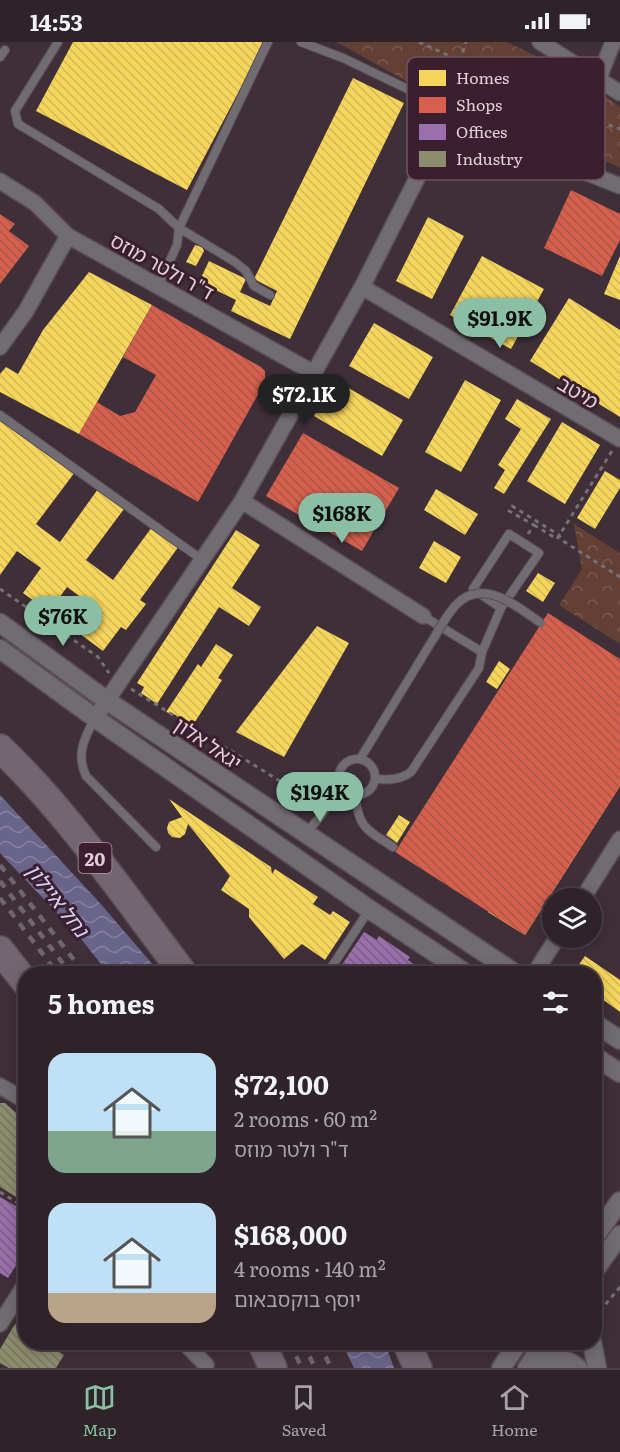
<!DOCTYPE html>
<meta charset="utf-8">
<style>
:root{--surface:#2f232a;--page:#3b2f36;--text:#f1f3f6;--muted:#a7a4a8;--line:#4a4047;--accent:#8abfa5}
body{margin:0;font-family:Literata,"Noto Sans Hebrew",serif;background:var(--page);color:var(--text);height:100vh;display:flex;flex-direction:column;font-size:22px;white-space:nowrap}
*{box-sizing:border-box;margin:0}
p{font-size:20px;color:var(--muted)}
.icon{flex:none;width:33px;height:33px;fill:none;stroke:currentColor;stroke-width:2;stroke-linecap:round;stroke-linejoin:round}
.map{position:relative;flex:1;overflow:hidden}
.panel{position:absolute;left:18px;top:924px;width:584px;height:384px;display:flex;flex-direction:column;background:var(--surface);border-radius:24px;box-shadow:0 3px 15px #0003,0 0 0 2px var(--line)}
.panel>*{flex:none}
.controls{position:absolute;left:542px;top:846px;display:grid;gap:12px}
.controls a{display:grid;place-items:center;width:60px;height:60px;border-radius:50%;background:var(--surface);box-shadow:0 3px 15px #0003,0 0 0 2px var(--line);font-size:30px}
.price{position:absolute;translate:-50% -51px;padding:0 14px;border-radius:21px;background:var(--accent);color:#111;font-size:20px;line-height:39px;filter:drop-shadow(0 2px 3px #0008)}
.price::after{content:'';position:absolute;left:50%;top:36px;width:18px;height:14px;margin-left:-9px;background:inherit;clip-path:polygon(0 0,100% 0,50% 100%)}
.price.active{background:#222;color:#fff}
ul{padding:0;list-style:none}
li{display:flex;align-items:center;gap:18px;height:150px;padding:0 30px}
li span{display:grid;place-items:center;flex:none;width:168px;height:120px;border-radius:18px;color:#555}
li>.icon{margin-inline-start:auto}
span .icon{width:72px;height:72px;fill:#fffc;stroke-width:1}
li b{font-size:26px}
h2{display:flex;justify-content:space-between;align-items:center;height:72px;padding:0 30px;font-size:26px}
.status{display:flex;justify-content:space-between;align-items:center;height:42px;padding:0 30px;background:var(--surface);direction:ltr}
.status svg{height:16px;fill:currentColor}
.tab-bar{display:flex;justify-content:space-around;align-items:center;height:84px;border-top:2px solid var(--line);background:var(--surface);font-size:16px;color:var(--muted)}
.tab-bar a{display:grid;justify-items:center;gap:3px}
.tab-bar .active{color:var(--accent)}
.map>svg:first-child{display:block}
.park{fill:url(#park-crowns)}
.water{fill:url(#water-waves)}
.homes{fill:url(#homes-back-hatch)}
.shops{fill:url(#shops-back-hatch)}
.offices{fill:url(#offices-back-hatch)}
.industry{fill:url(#industry-back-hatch)}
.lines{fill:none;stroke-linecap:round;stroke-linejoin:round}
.service-casing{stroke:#5b4d55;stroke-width:10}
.minor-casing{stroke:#5b4d55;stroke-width:18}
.tertiary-casing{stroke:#5b4d55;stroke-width:21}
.motorway-casing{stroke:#5b4d55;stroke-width:30}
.path{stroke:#766f74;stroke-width:3;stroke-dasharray:4.5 4.5;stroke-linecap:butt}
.service{stroke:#716b72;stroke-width:8}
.minor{stroke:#716b72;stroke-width:15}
.tertiary{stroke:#716b72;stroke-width:18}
.motorway{stroke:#726670;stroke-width:27}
.rail{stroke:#6f666c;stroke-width:4.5;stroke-dasharray:8 8;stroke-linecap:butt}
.service-bridge-casing{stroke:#5b4d55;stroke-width:10;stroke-linecap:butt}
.service-bridge{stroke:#716b72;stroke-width:8}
.labels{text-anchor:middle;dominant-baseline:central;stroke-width:6;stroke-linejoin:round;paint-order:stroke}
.shield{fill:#3b1f2f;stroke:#b09aa6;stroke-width:1.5}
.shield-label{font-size:18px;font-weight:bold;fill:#e2cfd9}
.street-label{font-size:20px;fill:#e2cfd9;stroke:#3b1f2f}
.water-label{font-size:21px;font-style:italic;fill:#d3d1f9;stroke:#3b1f2f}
.key{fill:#3b1f2f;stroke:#6d5462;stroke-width:1.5}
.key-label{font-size:16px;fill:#e2cfd9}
</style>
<div class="status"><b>14:53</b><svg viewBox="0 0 49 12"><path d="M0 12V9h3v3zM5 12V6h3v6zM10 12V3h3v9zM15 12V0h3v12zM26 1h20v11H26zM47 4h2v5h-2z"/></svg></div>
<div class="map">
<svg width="620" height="1326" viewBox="0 0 620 1326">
<defs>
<pattern id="park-crowns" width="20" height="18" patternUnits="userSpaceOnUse" patternTransform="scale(1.5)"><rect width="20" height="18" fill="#643f33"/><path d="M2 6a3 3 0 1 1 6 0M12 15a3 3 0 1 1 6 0" fill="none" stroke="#7a5a50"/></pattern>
<pattern id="water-waves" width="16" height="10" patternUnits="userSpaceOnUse" patternTransform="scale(1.5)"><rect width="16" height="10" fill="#69658a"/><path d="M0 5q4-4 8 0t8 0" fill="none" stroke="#85819f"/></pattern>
<pattern id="homes-back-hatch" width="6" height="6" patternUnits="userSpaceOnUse" patternTransform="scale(1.5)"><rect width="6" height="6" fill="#f6d55c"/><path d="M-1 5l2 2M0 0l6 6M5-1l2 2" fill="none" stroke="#d2b757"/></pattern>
<pattern id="shops-back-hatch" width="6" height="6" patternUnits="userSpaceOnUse" patternTransform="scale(1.5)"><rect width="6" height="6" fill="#d6604d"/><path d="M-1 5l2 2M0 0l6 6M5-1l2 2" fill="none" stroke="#aa5649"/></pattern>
<pattern id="offices-back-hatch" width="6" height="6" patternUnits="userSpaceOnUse" patternTransform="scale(1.5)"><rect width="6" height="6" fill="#9970ab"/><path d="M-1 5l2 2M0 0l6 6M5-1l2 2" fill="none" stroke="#7b5e86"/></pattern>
<pattern id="industry-back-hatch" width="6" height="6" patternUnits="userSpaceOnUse" patternTransform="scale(1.5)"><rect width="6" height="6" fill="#8c8c6e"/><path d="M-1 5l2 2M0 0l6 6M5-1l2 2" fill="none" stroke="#767560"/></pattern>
</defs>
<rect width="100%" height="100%" fill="#3f2f38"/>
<path class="park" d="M337,0H507L582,36L620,65V126L435,41L429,52Z
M574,482L620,511V602L559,563L582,527Z"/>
<path class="water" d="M0,753L99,860L160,931H108L78,893L0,811Z
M342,1301H385L394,1326H354Z"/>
<path class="homes" d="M73,0H265L187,148L36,69Z
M353,36L404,61L290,297L231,269L236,258L199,240L209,219L246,237L240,250L270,264L277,249L254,237Z
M428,175L464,194L432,257L396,239Z
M195,203L202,205L204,209L196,224L186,220Z
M482,214L544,247L511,307L450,273Z
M620,214V258L604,252Z
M89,230L152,263L79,392L0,350V332L6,325L18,332L43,288Z
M569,256L620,288V375L530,319Z
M374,281L433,315L409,357L349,324Z
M335,338L403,378L382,414L314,374Z
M465,338L501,358L461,430L425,410Z
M517,357L551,377L504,452L494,446L505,428L498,423L521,387L505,377Z
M0,375L75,430L36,482L41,486L60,500L98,447L124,467L86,518L113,538L152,485L179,504L140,558L146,562L126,588L121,585L103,609L76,589L94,565L67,545L49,570L23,551L41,526L17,509L0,533Z
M562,380L600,403L565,462L527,439Z
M605,429L620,438V446L595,487L577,476Z
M436,447L478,472L465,493L424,468Z
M236,488L260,503L232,546L261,565L249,584L219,565L157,662L141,651L144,645L137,641Z
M434,499L461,515L446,541L419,526Z
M538,531L555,541L543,560L526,549Z
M317,584L349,601L284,715L236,690Z
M216,602L233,613L218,636L222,638L191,686L184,678H179L176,673L166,670L198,622L201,625Z
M499,619L510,627L497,647L486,640Z
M620,651V744L525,893L488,870L579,726L575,723Z
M169,757L271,825L272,832L275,827L318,855L313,862L330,873L333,869L350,880L325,918L302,902L284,917L249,875V867L221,848L230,834L188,782L185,792L180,796L172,795L168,791L167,786L169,780L182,775Z
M399,773L410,780L397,801L386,793Z
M585,914L620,938V970L594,951V932H572Z"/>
<path class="shops" d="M571,148L620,172V198L602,234L544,206Z
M0,172L15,182L9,189L29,204L0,242Z
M152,263L261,325L265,329V340L198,460L79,392L97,360L120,374L135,370L156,333L123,315Z
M303,391L399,446L362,509L266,454Z
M548,571L620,617V744L525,893L395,810Z"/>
<path class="offices" d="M364,890L377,898L379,894L410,915L408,918L427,932H346L339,927Z
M0,1155L26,1170V1208L8,1236L0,1231Z"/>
<path class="industry" d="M0,1061H5L26,1080V1161L0,1145Z
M15,1282L26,1289V1300H44L64,1313L56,1326H9L0,1321V1307Z"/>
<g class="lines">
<defs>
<path id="service" d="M58,0L15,69L18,82L159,167L179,186L235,220L246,229L254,244L270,253
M301,0L343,16L420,53L448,75
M0,15L5,8
M158,245L177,203L179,186L268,0
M0,373L201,517
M482,610L501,566L539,511L509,492L473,547L501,566
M95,676C84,696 76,713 86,734L156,805
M339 735a18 18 0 1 1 36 0a18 18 0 1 1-36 0Z
M360,717L432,599
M375,737C389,738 400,738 411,730L479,626L482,610L423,574
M355,753C359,787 366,787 393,805
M306,791L321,774L341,743
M327,932L369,868"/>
<path id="minor" d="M540,0L620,51
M599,36L613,0
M0,139L35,161L68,194L314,331
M362,245L620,397
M0,305L26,269L68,194
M242,459L423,574
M95,676L242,459L362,245L448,75L620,144
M583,856L620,797
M534,932L557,896
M0,1044L26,1059
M0,1282L26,1241
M184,1300L206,1323"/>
<path id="tertiary" d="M0,581L106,658L516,932
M0,607L95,676L369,867L467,932
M594,981L620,998
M594,1014L620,1031
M594,1196L620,1159
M594,1229L620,1193
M592,1300L597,1326
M501,1326L519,1300
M527,1326L545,1300
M529,1326C546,1318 562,1312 578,1326"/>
<path id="motorway" d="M0,706C70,773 125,855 184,932
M0,908L26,941
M261,1300L273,1326
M406,1300L418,1326"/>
</defs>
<use href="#service" class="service-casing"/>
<use href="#minor" class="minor-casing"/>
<use href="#tertiary" class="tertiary-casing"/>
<use href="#motorway" class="motorway-casing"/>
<path class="path" d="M419,0L558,64L620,87
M460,19L466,0
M592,53L598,78
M441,56L456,18
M570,69L593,52
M534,483L557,497L612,409
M528,492L534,483L509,469L512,464L559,493L563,499L620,535
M0,547L98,615L109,631
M131,647L317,762
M0,1150L26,1166
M594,1276L620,1245"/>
<use href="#service" class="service"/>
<use href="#minor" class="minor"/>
<use href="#tertiary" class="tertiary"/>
<use href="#motorway" class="motorway"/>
<path class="rail" d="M0,823L85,932
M0,839L71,932
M0,856L58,932
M289,1300L302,1326
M303,1300L315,1326
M319,1300L331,1326"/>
<defs>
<path id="service-bridge" d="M432,599C439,588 446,574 455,564C482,534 516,564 541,581"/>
</defs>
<use href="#service-bridge" class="service-bridge-casing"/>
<use href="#service-bridge" class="service-bridge"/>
</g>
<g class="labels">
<rect class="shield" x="78.5" y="801" width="33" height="30" rx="4.5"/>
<g class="shield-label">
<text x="95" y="816">20</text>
</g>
<g class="street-label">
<text transform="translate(163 223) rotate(29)">ד"ר ולטר מוזס</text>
<text transform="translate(579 349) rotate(31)">מיטב</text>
<text transform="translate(209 700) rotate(34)">יגאל אלון</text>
</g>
<g class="water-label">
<text transform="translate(59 857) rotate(52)">נחל איילון</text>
</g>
</g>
<rect x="407" y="15" width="198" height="123" rx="9" class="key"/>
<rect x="419" y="28" width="27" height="16" fill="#f6d55c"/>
<rect x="419" y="55" width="27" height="16" fill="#d6604d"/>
<rect x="419" y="82" width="27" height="16" fill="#9970ab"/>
<rect x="419" y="109" width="27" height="16" fill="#8c8c6e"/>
<g class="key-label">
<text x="456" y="42">Homes</text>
<text x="456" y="69">Shops</text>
<text x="456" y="96">Offices</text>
<text x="456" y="123">Industry</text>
</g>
</svg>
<div class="controls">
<a><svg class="icon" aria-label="layers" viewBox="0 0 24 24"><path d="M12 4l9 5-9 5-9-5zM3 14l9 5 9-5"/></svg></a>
</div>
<b class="price" style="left:500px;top:307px">$91.9K</b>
<b class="price active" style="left:304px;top:383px">$72.1K</b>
<b class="price" style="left:342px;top:502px">$168K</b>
<b class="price" style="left:63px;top:605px">$76K</b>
<b class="price" style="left:320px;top:781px">$194K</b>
<section class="panel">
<h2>5 homes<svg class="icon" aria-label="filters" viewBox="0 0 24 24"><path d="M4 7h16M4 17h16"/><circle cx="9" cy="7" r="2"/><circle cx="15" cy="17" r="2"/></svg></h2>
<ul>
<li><span style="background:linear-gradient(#bfe0f5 65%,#7fa58c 0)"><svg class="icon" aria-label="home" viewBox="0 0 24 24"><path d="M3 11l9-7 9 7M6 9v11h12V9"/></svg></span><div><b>$72,100</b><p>2 rooms · 60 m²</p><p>ד&quot;ר ולטר מוזס</p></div></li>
<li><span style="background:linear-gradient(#bfe0f5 75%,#b9a48a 0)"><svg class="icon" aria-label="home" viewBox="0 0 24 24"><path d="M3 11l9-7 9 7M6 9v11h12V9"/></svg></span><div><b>$168,000</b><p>4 rooms · 140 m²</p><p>יוסף בוקסבאום</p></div></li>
</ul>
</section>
</div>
<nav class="tab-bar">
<a class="active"><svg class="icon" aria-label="map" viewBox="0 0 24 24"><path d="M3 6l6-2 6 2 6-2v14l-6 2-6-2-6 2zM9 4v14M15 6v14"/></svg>Map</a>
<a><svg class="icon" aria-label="saved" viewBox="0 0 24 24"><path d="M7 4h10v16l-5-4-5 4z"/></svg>Saved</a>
<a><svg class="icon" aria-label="home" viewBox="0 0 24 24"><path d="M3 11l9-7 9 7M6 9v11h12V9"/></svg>Home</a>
</nav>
